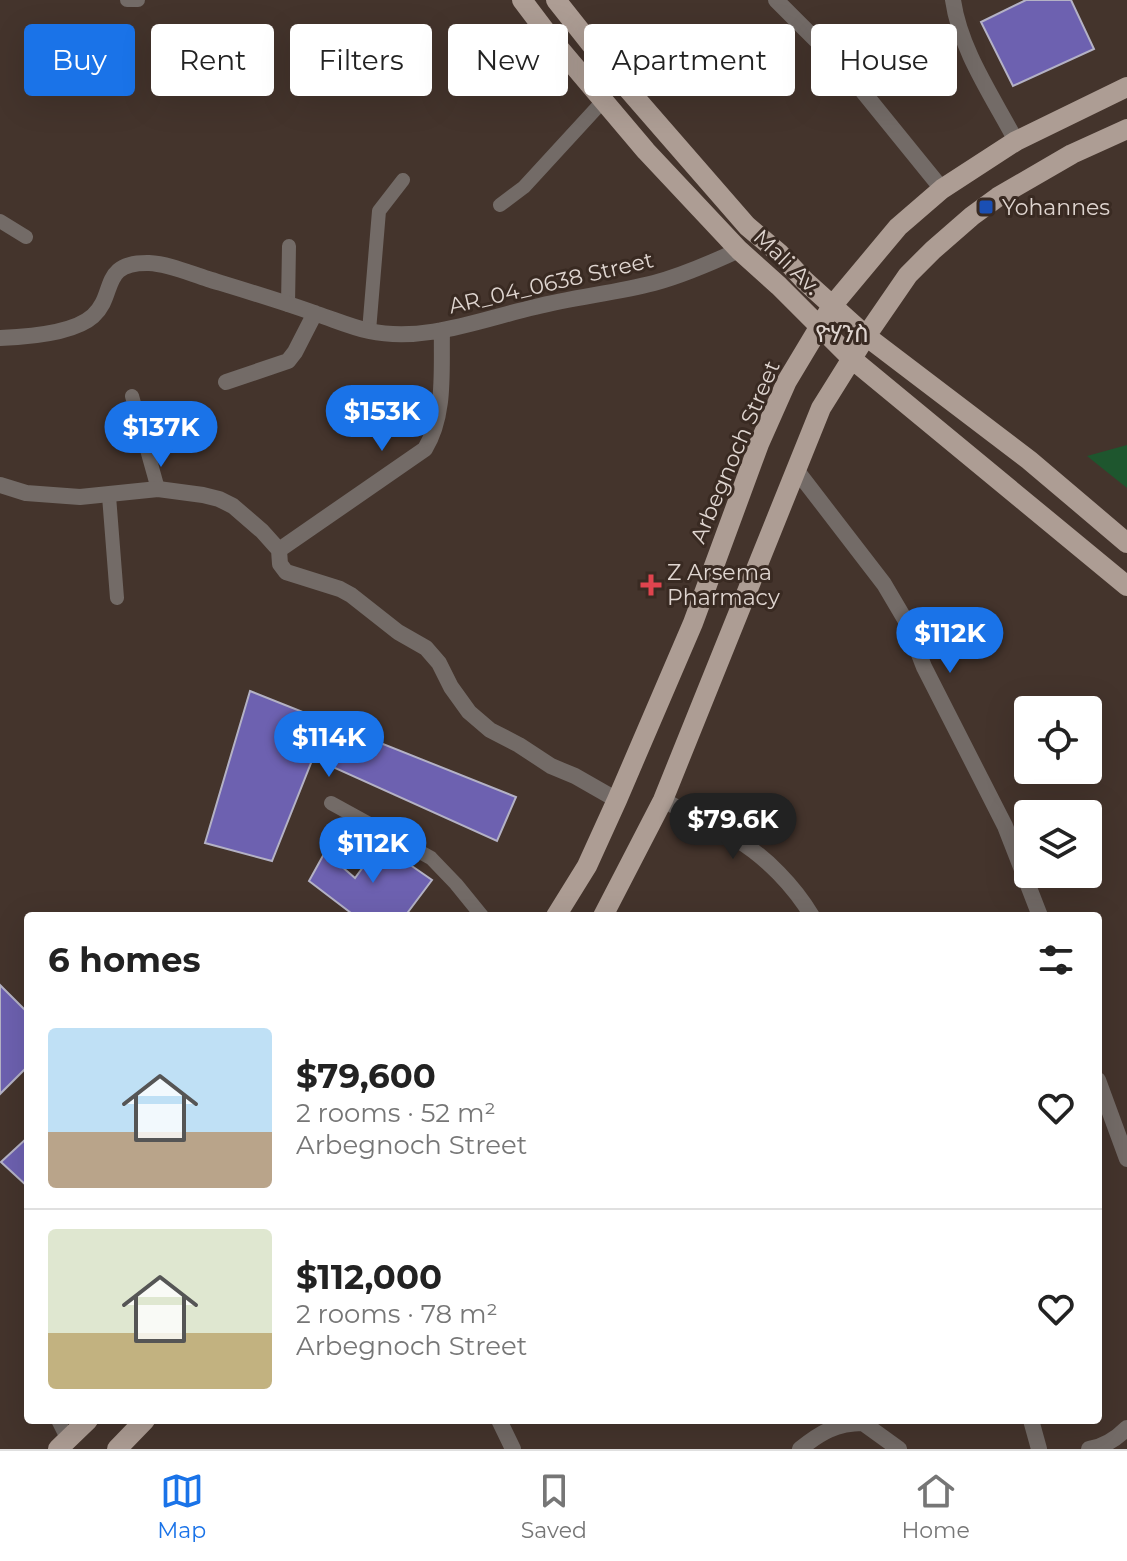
<!DOCTYPE html>
<meta charset="utf-8">
<style>
:root{--surface:#fff;--page:#f6f6f6;--text:#222;--muted:#767676;--line:#e0e0e0;--accent:#1a73e8}
body{margin:0;font-family:Montserrat,"Noto Sans Ethiopic",sans-serif;background:var(--page);color:var(--text);height:100vh;display:flex;flex-direction:column;font-size:30px;white-space:nowrap}
*{box-sizing:border-box;margin:0}
p{font-size:26px;color:var(--muted)}
.icon{flex:none;width:44px;height:44px;fill:none;stroke:currentColor;stroke-width:2;stroke-linecap:round;stroke-linejoin:round}
.map{position:relative;flex:1;overflow:hidden}
.panel{position:absolute;left:24px;top:912px;width:1078px;height:512px;display:flex;flex-direction:column;background:var(--surface);border-radius:8px;box-shadow:0 8px 32px #0002}
.panel>*{flex:none}
.banner{position:absolute;left:24px;top:24px;width:1080px;height:72px;display:flex;gap:16px}
.buttons{position:absolute;left:1014px;top:696px;display:grid;gap:16px}
.buttons a{display:grid;place-items:center;width:88px;height:88px;border-radius:8px;background:var(--surface);box-shadow:0 8px 32px #0002;font-size:40px}
.price{position:absolute;translate:-50% -68px;padding:0 18px;border-radius:28px;background:var(--accent);color:#fff;font-size:26px;line-height:52px;filter:drop-shadow(0 2px 4px #0008)}
.price::after{content:'';position:absolute;left:50%;top:48px;width:24px;height:18px;margin-left:-12px;background:inherit;clip-path:polygon(0 0,100% 0,50% 100%)}
.price.selected{background:#222;color:#fff}
ul{padding:0;list-style:none}
li{display:flex;align-items:center;gap:24px;height:200px;padding:0 24px}
li+li{border-top:2px solid var(--line)}
li span{display:grid;place-items:center;flex:none;width:224px;height:160px;border-radius:8px;color:#555}
li>.icon{margin-inline-start:auto}
span .icon{width:96px;height:96px;fill:#fffc;stroke-width:1}
li b{font-size:34px}
h2{display:flex;justify-content:space-between;align-items:center;height:96px;padding:0 24px;font-size:34px}
.chip{padding:0 28px;border-radius:8px;background:var(--surface);box-shadow:0 8px 32px #0002;font-size:28px;line-height:72px}
.chip.selected{background:var(--accent);color:#fff}
.menu{display:flex;justify-content:space-around;align-items:center;height:112px;border-top:2px solid var(--line);background:var(--surface);font-size:22px;color:var(--muted)}
.menu a{display:grid;justify-items:center;gap:4px}
.menu .selected{color:var(--accent)}
.map>svg:first-child{display:block}
.green{fill:#1e562e}
.building{fill:#6d61b0;stroke:#b4b2c5;stroke-width:2}
.lines{fill:none;stroke-linecap:round;stroke-linejoin:round}
.lane{stroke:#736b67;stroke-width:14}
.street{stroke:#736b67;stroke-width:16}
.primary{stroke:#ad9d94;stroke-width:20}
.transit-dot{fill:#1a4fb4;stroke:#392a22;stroke-width:3}
.health-dot{fill:#e0444e;stroke:#392a22;stroke-width:3}
.labels{text-anchor:middle;dominant-baseline:central;stroke-width:6;stroke-linejoin:round;paint-order:stroke}
.poi-label{font-size:22px;fill:#dfd5d0;stroke:#392a22;text-anchor:start}
.street-label{font-size:22px;fill:#dfd5d0;stroke:#392a22}
.neighbourhood-label{font-size:24px;fill:#dfd5d0;stroke:#392a22}
</style>
<div class="map">
<svg width="1127" height="1449" viewBox="0 0 1127 1449">
<rect width="100%" height="100%" fill="#44342c"/>
<path class="green" d="M1127,445V488L1087,456Z"/>
<path class="building" d="M1026,0H1071L1094,49L1013,86L981,22Z
M250,691L516,797L497,841L313,758L272,861L205,843Z
M380,844L432,880L405,916H355L309,881L325,852L355,878Z
M0,985L28,1013V1066L0,1094Z
M28,1137V1187L1,1162Z"/>
<g class="lines">
<path class="lane" d="M127,0H138
M500,205L524,187L603,101
M0,221L26,237
M288,305L289,246
M369,331L379,211L403,180
M132,396L158,489
M109,496L117,598
M331,803L431,858L456,884L482,916
M58,1420L68,1440"/>
<path class="street" d="M776,0L843,67L942,189
M953,0C960,50 993,97 1016,141
M0,338C26,337 73,334 93,316C117,294 99,262 149,263C169,264 189,273 208,279C244,290 281,301 317,314C335,320 351,327 369,331C425,343 482,319 535,307C575,297 615,293 654,283C684,275 711,263 739,250
M226,382L288,361L295,352L315,313
M797,471L884,584L907,623L924,667L1005,826L1040,916
M0,485L26,493L80,497L158,489L203,495L219,499L233,506L262,531L279,550
M279,550L280,564L286,572L340,589L351,595L398,632L426,648L439,663L451,687L469,712L490,730L519,745L551,766L575,776L617,800
M279,550L425,449C446,414 441,370 442,330
M663,800C687,813 713,825 736,839C766,857 794,886 812,916
M1098,1080L1127,1159
M499,1420L513,1449
M1031,1420L1039,1449
M800,1449C820,1433 836,1423 863,1423L899,1449
M1089,1449C1103,1447 1117,1438 1127,1428"/>
<path class="primary" d="M522,0L553,41L646,151L739,250L779,286L852,359L1127,586
M556,0L613,72L747,226L780,254L805,281L866,336L1029,460L1127,543
M556,916L587,866L617,800L693,623L759,444L787,381L832,306L898,227L942,189L1016,141L1127,87
M603,916L663,800L821,408L866,336L908,275L933,250L972,216L998,197L1072,154L1127,129
M58,1449L88,1420
M117,1449L145,1420"/>
</g>
<rect class="transit-dot" x="978" y="199" width="16" height="16" rx="4"/>
<path class="health-dot" d="M647 573h8v8h8v8h-8v8h-8v-8h-8v-8h8z"/>
<g class="labels">
<g class="poi-label">
<text x="1002" y="207">Yohannes</text>
<text x="667" y="572">Z Arsema<tspan x="667" dy="25">Pharmacy</tspan></text>
</g>
<g class="street-label">
<text transform="translate(787 262) rotate(44)">Mali Av.</text>
<text transform="translate(551 283) rotate(-13)">AR_04_0638 Street</text>
<text transform="translate(735 452) rotate(-67)">Arbegnoch Street</text>
</g>
<g class="neighbourhood-label">
<text x="842" y="333">ዮሃንስ</text>
</g>
</g>
</svg>
<div class="buttons">
<a><svg class="icon" aria-label="locate" viewBox="0 0 24 24"><circle cx="12" cy="12" r="6"/><path d="M12 2v4M12 18v4M2 12h4M18 12h4"/></svg></a>
<a><svg class="icon" aria-label="layers" viewBox="0 0 24 24"><path d="M12 4l9 5-9 5-9-5zM3 14l9 5 9-5"/></svg></a>
</div>
<b class="price" style="left:382px;top:453px">$153K</b>
<b class="price" style="left:161px;top:469px">$137K</b>
<b class="price" style="left:950px;top:675px">$112K</b>
<b class="price" style="left:329px;top:779px">$114K</b>
<b class="price selected" style="left:733px;top:861px">$79.6K</b>
<b class="price" style="left:373px;top:885px">$112K</b>
<div class="banner">
<a class="chip selected">Buy</a>
<a class="chip">Rent</a>
<a class="chip">Filters</a>
<a class="chip">New</a>
<a class="chip">Apartment</a>
<a class="chip">House</a>
</div>
<section class="panel">
<h2>6 homes<svg class="icon" aria-label="filters" viewBox="0 0 24 24"><path d="M4 7h16M4 17h16"/><circle cx="9" cy="7" r="2"/><circle cx="15" cy="17" r="2"/></svg></h2>
<ul>
<li><span style="background:linear-gradient(#bfe0f5 65%,#b9a48a 0)"><svg class="icon" aria-label="home" viewBox="0 0 24 24"><path d="M3 11l9-7 9 7M6 9v11h12V9"/></svg></span><div><b>$79,600</b><p>2 rooms · 52 m²</p><p>Arbegnoch Street</p></div><svg class="icon" aria-label="heart" viewBox="0 0 24 24"><path d="M12 20l-8-8c-3-5 5-10 8-4 3-6 11-1 8 4z"/></svg></li>
<li><span style="background:linear-gradient(#dfe7d0 65%,#c2b280 0)"><svg class="icon" aria-label="home" viewBox="0 0 24 24"><path d="M3 11l9-7 9 7M6 9v11h12V9"/></svg></span><div><b>$112,000</b><p>2 rooms · 78 m²</p><p>Arbegnoch Street</p></div><svg class="icon" aria-label="heart" viewBox="0 0 24 24"><path d="M12 20l-8-8c-3-5 5-10 8-4 3-6 11-1 8 4z"/></svg></li>
</ul>
</section>
</div>
<nav class="menu">
<a class="selected"><svg class="icon" aria-label="map" viewBox="0 0 24 24"><path d="M3 6l6-2 6 2 6-2v14l-6 2-6-2-6 2zM9 4v14M15 6v14"/></svg>Map</a>
<a><svg class="icon" aria-label="saved" viewBox="0 0 24 24"><path d="M7 4h10v16l-5-4-5 4z"/></svg>Saved</a>
<a><svg class="icon" aria-label="home" viewBox="0 0 24 24"><path d="M3 11l9-7 9 7M6 9v11h12V9"/></svg>Home</a>
</nav>
